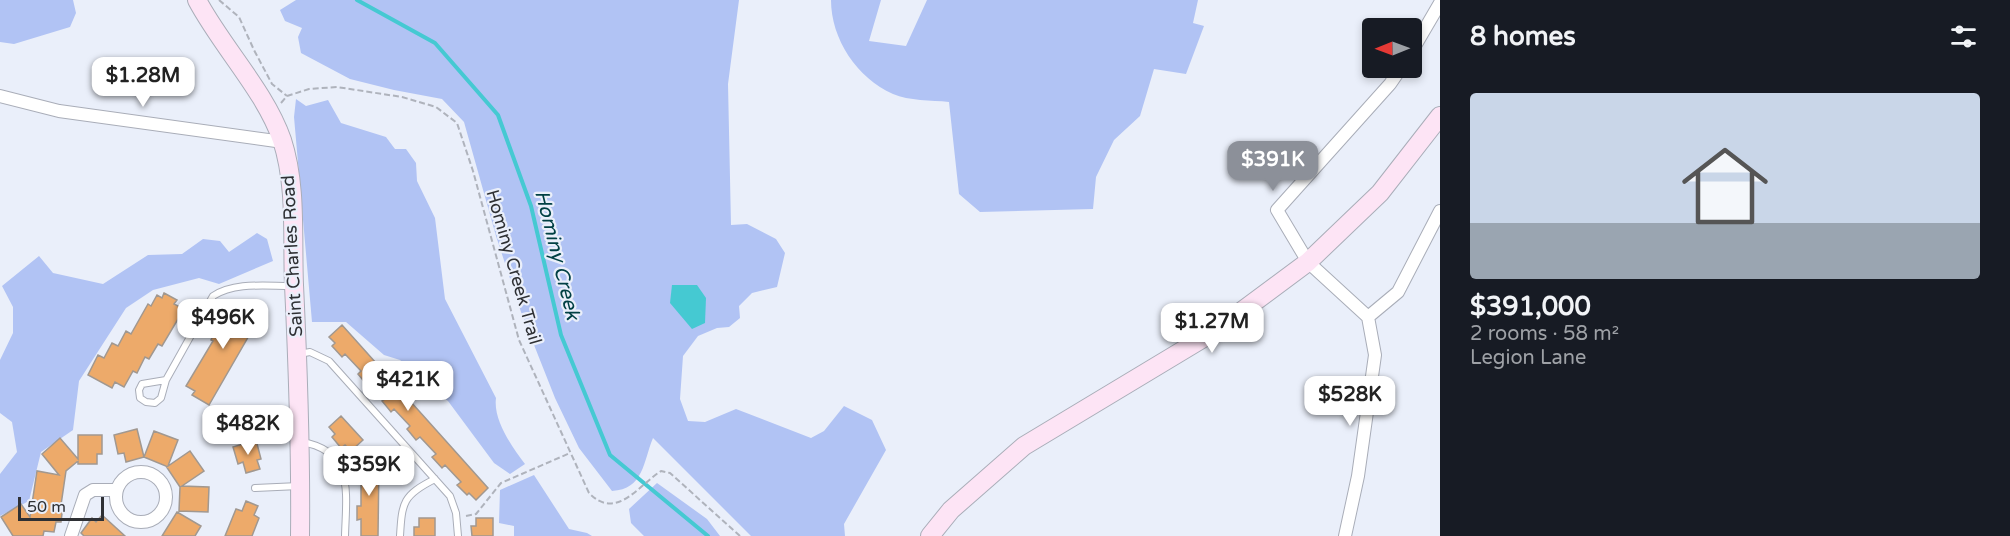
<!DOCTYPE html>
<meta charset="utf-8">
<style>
:root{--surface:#171b24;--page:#242831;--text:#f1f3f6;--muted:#9ea1a6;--accent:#8c9099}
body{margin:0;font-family:"Varela Round",sans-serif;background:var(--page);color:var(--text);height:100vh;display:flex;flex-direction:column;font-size:22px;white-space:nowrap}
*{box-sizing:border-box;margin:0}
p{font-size:20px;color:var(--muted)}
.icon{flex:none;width:33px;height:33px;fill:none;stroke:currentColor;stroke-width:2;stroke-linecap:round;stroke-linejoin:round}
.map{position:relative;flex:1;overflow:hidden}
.drawer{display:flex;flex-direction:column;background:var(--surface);width:570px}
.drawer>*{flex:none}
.needle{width:39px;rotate:269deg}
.buttons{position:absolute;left:1362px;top:18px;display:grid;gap:12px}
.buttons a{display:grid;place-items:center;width:60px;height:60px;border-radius:6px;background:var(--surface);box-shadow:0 3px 9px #0003;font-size:30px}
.scale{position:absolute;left:18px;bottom:15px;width:86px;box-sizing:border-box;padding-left:6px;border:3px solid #2e3034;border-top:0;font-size:16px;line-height:21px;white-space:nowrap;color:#2e3034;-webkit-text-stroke:4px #eaeffa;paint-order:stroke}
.price{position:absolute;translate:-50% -51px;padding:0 14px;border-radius:12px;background:#fff;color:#222;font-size:20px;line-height:39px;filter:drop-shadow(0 2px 3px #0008)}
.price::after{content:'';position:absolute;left:50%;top:36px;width:18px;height:14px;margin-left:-9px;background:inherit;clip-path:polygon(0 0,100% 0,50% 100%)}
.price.on{background:var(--accent);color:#fff}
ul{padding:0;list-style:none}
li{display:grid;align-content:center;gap:12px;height:318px;padding:0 30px}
li span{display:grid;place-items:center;height:186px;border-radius:6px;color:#555}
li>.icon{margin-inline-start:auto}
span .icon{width:108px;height:108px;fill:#fffc;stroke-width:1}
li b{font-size:26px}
h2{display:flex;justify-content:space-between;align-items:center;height:72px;padding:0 30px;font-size:26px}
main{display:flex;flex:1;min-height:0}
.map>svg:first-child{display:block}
.green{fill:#b1c3f4}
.water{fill:#45c9d2}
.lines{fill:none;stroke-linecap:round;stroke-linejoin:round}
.stream{stroke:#45c9d2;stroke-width:4}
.building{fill:#edaa6a;stroke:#a19890;stroke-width:1.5}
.lane-casing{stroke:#a9adb8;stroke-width:8}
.street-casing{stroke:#a9adb8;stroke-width:14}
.secondary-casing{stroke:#a9adb8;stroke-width:20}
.path{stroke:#afb3bc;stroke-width:2;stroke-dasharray:6 3;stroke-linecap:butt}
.lane{stroke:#fff;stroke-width:6}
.street{stroke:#fff;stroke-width:12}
.secondary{stroke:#fde4f5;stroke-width:18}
.labels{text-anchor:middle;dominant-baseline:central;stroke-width:4.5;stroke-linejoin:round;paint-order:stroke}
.street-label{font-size:18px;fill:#2e3034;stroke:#eaeffa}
.water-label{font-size:20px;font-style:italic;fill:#014044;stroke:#eaeffa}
</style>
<main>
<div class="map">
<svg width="1440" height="536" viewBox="0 0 1440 536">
<rect width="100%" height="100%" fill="#eaeffa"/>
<path class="green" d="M0,0H73L76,13L70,27L14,44L0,42Z
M296,0H739L728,84L731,225L747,224L776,239L785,253L777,287L752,293L739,306L740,318L729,327L717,328L698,336L683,356L680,399L688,421L705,422L736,409L811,438L824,431L844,406L872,420L886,450L844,524L845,536H751L653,438C643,462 644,489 612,491L579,448L555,398L521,312L496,236L464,122L442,99L394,90L350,79L301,53L298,37L302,28L285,21L280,10Z
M831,0H881L869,41L906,46L927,0H1198L1193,23L1204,26L1186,74L1154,69L1140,116L1114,140L1096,177L1093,209L980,212L959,194L949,102C931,100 909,101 893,94C857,78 831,39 831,0Z
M296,99L306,106L328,100L341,123L386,137L395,149H406L416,163L417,181L435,218L445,299L496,398C493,420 512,447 525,464L510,474L494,463L448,401L400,360L384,355L346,322H312L294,117Z
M257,233L267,239L273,261L219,284L199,278L153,290L126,308L79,381L73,430L41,452L29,501L0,516V474L17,452L12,422L0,413V360L13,333V307L2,286L39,256L53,273L103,284L148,255L182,254L203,239L220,241L229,252Z
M534,475L569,529L587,533L592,536H514V526L499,523L500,490Z
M657,483L707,519L720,536H644L631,523L629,509Z"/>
<path class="water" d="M672,285H697L706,298L705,323L692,329L670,303Z"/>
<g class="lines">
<path class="stream" d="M357,0L435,43L498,115L531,206L561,335L610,455L708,536"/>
</g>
<path class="building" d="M164,293L177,300L174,304L184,309L162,346L158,344L149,359L145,357L137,373L133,371L124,387L115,382L112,388L88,375L98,355L104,358L112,343L118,346L126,331L131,334L148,304L151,306L157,295L162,298Z
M229,301L238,306L241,301L262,313L209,405L192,395L195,391L186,386L213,341L211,340Z
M342,325L488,488L476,500L469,493L467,495L457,485L461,482L445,465L442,468L432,457L436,454L420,437L416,440L407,429L410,426L394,409L391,412L382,401L385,399L370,383L367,385L358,374L361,371L345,354L342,357L332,346L335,343L329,337Z
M341,416L363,440L351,451L345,445L341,448L332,437L335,434L329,427Z
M137,429L144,457L126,462L124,453L118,454L114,435Z
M154,431L178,440L168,466L190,451L204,471L182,486L209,487L208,512L179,511L180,487L166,466L144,457Z
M78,435H102V454H97V464H78V461L66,471L61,505H63L61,522H56L54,532L44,531L43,536H13L1,517L21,504L30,517L37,471L59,475L42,454L60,438L78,459Z
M256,440L261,459L257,460L260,469L246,473L243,462L238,464L233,447Z
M357,460H379L378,536H361V519L357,520V506H361V482H357Z
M246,501L258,506L254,515L259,518L252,536H225L236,509L242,511Z
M177,512L201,526L195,536H162Z
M102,515L125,536H84L81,533L92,518L96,522Z
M419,518H435V536H414V527H419Z
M476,518H493V536H472L471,526H476Z"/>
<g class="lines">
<defs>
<path id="lane" d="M299,354L310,352L329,361L450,496L456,513L458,536
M166,380L161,398L155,403L146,402L140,398L139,390L142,384L166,380L213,296C235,282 264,286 291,286
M301,442C355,450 346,495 345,536
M255,488L299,486
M400,536C402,502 403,495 435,479"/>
<path id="street" d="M1412,51L1440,3
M0,96L59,111L283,142
M1368,317L1308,262L1277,210L1390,84L1401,68
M1368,317L1398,292L1440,211
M116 497a25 25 0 1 1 50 0a25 25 0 1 1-50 0Z
M71,536L85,495L93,490H117
M1345,536L1358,476L1375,355L1368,317"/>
<path id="secondary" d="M197,0C222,47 265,91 282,140C297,186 292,238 294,285C298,369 301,452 300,536
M930,536L951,510L1024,446L1215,331L1308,262L1380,193L1440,116"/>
</defs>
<use href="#lane" class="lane-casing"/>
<use href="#street" class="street-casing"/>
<use href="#secondary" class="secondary-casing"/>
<path class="path" d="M219,0L239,17L254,50L272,84L287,96
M281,103L287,96L309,89L337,87L402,97L436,107L457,123L473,171L519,340L589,493C616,521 638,486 661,471L670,473L740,536
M466,516L476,514L501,483L570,453"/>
<use href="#lane" class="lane"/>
<use href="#street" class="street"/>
<use href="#secondary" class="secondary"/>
</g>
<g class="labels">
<g class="street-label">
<text transform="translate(292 256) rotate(-93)">Saint Charles Road</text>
<text transform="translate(514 267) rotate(74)">Hominy Creek Trail</text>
</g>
<g class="water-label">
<text transform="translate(557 255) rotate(76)">Hominy Creek</text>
</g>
</g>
</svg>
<div class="buttons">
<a><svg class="needle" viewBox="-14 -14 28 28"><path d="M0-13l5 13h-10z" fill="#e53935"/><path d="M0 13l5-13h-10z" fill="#9ea1a6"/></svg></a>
</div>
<div class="scale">50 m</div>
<b class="price" style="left:143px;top:108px">$1.28M</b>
<b class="price on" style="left:1273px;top:192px">$391K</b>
<b class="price" style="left:223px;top:350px">$496K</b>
<b class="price" style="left:1212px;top:354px">$1.27M</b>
<b class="price" style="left:408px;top:412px">$421K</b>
<b class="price" style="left:1350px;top:427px">$528K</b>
<b class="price" style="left:248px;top:456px">$482K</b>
<b class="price" style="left:369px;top:497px">$359K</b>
</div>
<section class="drawer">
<h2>8 homes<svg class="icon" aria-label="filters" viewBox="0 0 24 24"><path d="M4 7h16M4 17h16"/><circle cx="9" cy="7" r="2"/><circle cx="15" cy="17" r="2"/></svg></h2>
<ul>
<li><span style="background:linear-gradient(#c9d6e8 70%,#9aa5b1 0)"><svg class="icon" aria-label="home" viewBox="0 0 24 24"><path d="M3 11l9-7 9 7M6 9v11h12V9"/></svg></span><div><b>$391,000</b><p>2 rooms · 58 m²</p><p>Legion Lane</p></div></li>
</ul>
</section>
</main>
